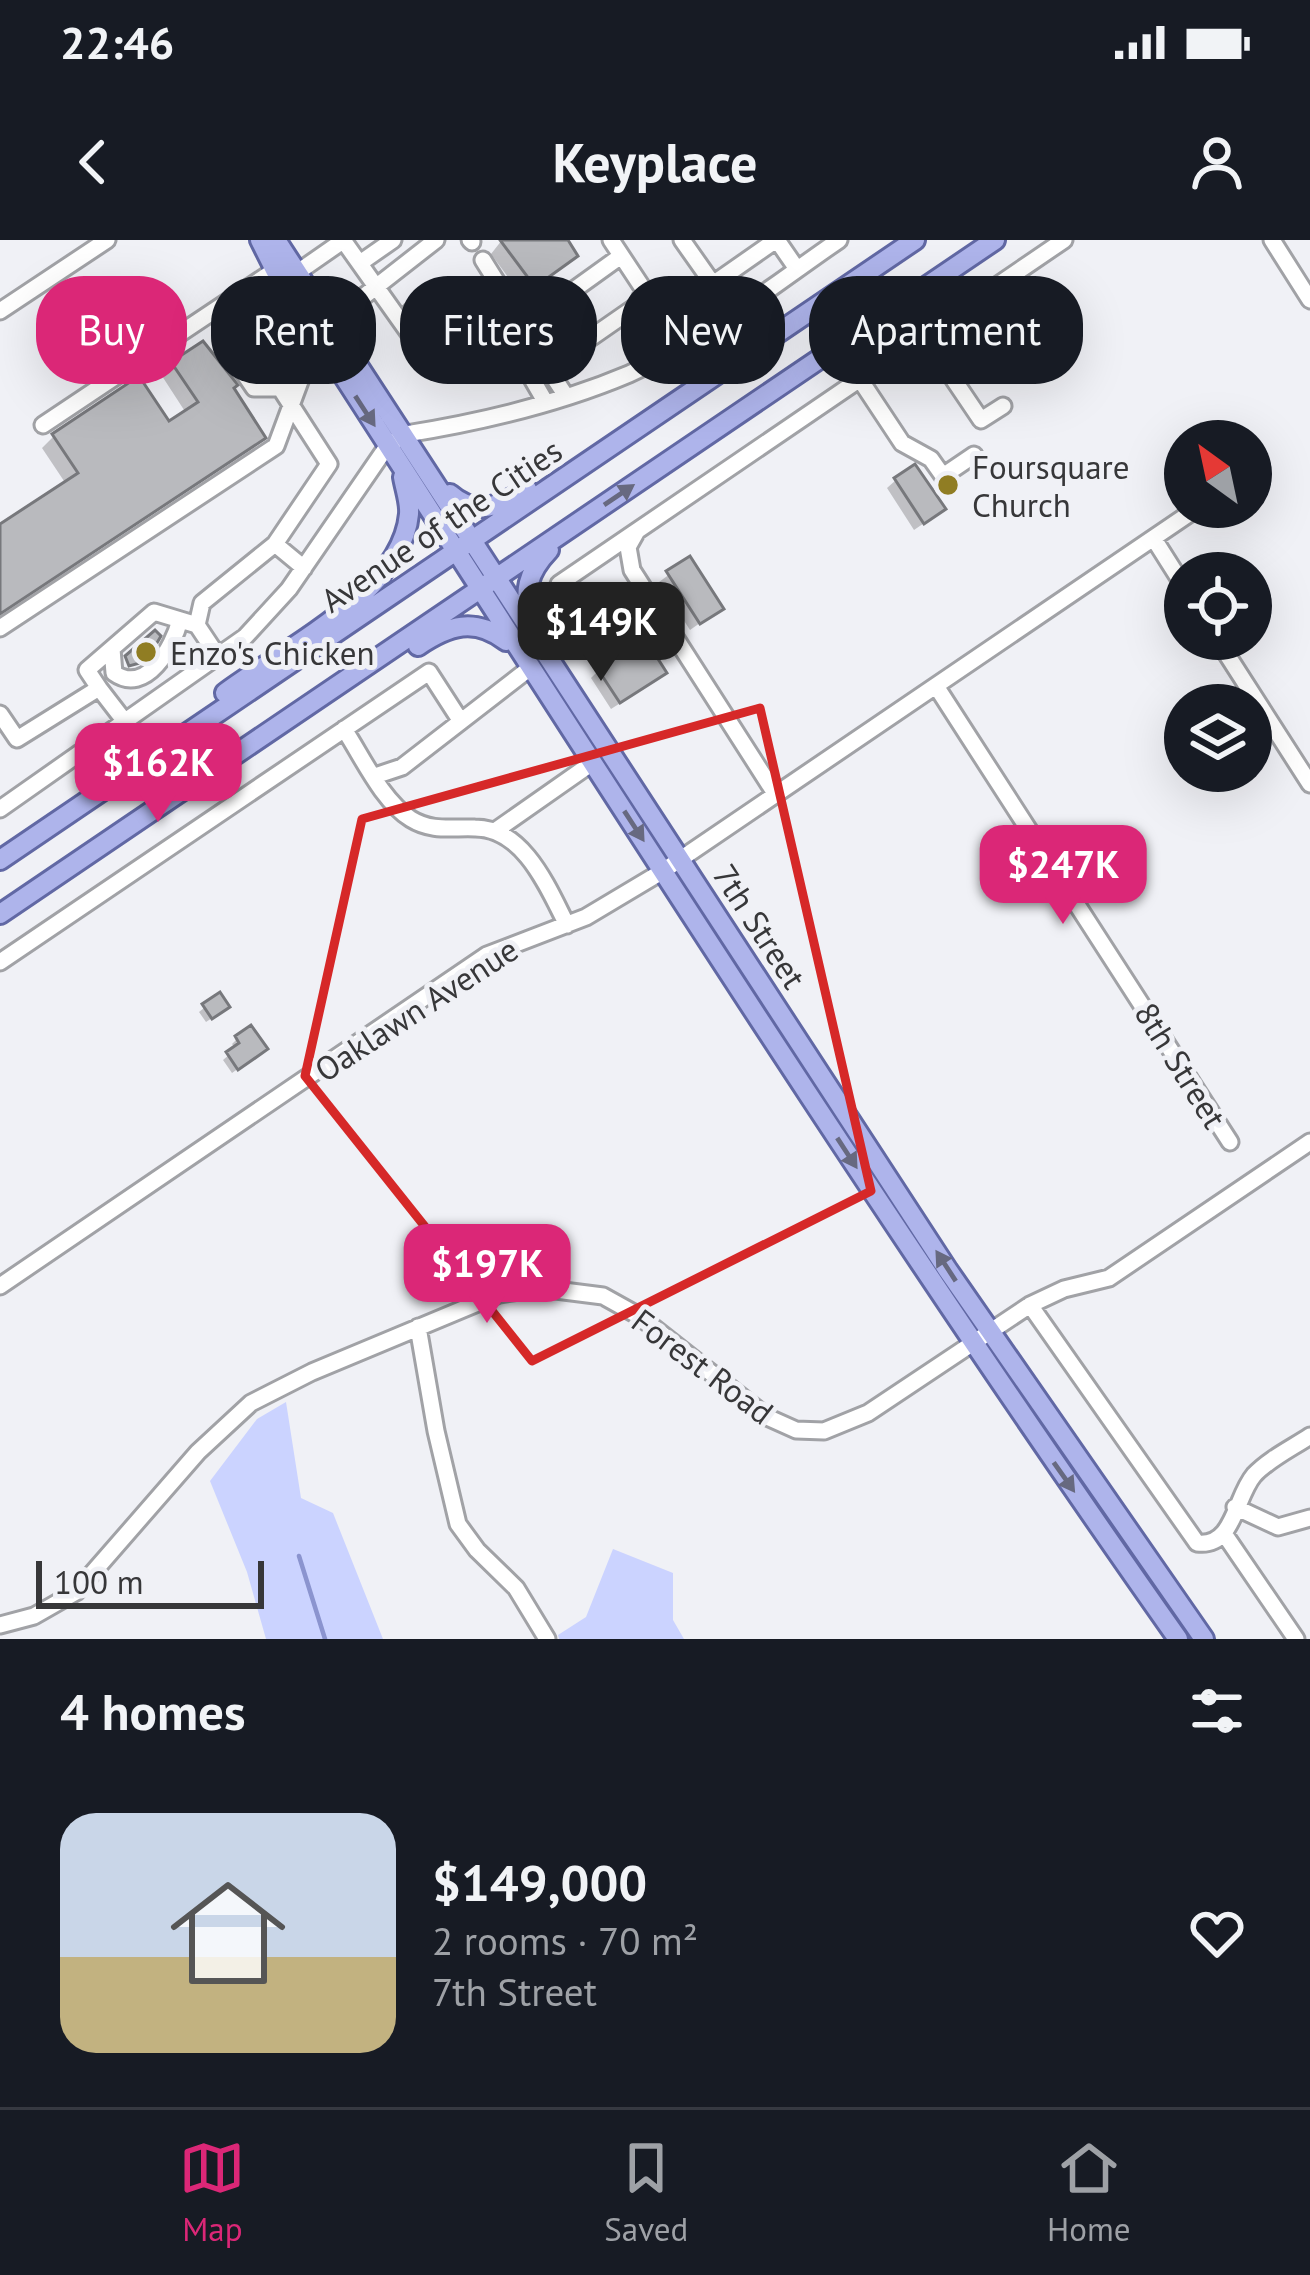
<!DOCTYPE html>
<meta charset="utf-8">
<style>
:root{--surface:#171b24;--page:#242831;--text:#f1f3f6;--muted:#9ea1a6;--line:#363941;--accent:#db2777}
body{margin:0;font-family:"PT Sans",sans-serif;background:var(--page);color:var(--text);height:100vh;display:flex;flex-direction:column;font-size:45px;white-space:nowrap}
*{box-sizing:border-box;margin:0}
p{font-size:39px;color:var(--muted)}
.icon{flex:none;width:66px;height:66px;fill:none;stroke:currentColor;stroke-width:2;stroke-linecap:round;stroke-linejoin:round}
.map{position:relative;height:1399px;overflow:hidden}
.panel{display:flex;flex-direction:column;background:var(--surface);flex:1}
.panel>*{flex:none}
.guide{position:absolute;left:36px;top:36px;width:1239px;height:108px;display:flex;gap:24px}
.needle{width:78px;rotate:327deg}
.buttons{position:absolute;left:1164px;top:180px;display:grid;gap:24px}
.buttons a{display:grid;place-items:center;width:108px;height:108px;border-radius:50%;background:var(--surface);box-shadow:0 12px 48px #0002;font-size:60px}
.scale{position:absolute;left:36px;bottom:30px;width:228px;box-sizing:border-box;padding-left:12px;border:6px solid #373739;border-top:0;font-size:33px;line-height:42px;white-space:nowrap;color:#373739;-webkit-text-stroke:9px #f0f1f6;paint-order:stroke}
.price{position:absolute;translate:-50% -102px;padding:0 27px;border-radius:24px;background:var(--accent);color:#fff;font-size:39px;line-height:78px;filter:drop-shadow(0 3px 6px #0008)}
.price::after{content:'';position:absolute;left:50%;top:72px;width:36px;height:27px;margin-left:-18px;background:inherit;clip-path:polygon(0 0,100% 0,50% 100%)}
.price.on{background:#222;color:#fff}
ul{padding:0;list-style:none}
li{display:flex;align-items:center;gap:36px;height:300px;padding:0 60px}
li span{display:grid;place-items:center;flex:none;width:336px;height:240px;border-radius:36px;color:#555}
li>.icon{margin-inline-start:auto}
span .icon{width:144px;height:144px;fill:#fffc;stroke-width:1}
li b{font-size:51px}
h2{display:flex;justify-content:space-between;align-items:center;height:144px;padding:0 60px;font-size:51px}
.chip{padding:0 42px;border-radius:48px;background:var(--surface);box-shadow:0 12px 48px #0002;font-size:42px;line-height:108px}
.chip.on{background:var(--accent);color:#fff}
.status{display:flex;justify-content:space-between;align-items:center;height:84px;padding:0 60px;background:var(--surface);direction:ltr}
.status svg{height:33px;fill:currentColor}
header{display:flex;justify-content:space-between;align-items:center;height:156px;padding:0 60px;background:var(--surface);font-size:54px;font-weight:800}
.dock{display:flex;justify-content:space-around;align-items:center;height:168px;border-top:3px solid var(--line);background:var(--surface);font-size:33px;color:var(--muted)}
.dock a{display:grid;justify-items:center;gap:6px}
.dock .on{color:var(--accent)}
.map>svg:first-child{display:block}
.green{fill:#cbd3ff}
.shadow{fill:#0003}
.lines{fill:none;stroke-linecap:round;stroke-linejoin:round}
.stream{stroke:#8b94cf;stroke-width:4.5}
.building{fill:#b9babe;stroke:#77787c;stroke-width:3}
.minor-casing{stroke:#a1a2a6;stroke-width:21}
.major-casing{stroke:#6168a4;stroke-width:24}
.minor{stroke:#fff;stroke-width:15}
.major{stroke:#aeb4eb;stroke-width:18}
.oneway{fill:#676980}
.marked{fill:none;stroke:#d62828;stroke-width:9;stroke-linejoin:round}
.poi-dot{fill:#907d23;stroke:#f0f1f6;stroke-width:4.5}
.labels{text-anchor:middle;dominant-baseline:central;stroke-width:10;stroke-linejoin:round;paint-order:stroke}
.poi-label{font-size:33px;fill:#373739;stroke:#f0f1f6;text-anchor:start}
.street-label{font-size:33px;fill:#373739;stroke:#f0f1f6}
</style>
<div class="status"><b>22:46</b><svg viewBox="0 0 49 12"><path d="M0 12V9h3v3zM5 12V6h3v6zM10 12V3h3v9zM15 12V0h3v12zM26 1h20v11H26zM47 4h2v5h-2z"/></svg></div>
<header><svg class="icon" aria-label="back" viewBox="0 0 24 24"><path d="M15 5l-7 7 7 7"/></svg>Keyplace<svg class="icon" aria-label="person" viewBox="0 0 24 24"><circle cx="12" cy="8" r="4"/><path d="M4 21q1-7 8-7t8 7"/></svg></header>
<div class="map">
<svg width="1310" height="1399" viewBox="0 0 1310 1399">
<rect width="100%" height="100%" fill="#f0f1f6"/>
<path class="green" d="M286,1162L301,1258L333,1273L383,1399H266L247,1332L210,1241L257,1179Z
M613,1309L673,1333V1380L684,1399H559L558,1395L586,1377Z"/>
<path class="shadow" d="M502,0H564L562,27L522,56L491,14Z
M264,110L268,115L264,120L254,119L247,128L242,121L246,117L258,118Z
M173,124L230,149L262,197L0,378V287L66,244L42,208L54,196L168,185L186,173L162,136Z
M896,240L933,277L914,290L887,248Z
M689,320L720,369L690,390L659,342Z
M621,382L575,413L565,397L573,389Z
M599,430L655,441L611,469L591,438Z
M219,756L221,772L206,782L199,772Z
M237,799L259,814L232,833L223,820L236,809L232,804Z"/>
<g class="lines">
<path class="stream" d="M299,1316L325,1399"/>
</g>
<path class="building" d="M500,0H568L578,16L535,47Z
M203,101L238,145L234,148L266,198L0,374V284L78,233L52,194L139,136L169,181L198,162L171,122Z
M915,224L946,269L924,284L894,238Z
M690,316L724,369L700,384L666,331Z
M612,362L625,382L584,407L571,387Z
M155,390L161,396L154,408L140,423L129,426L125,416Z
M644,397L667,433L620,463L597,428Z
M220,752L230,767L212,779L202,764Z
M251,785L268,809L238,830L226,812L239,803L235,796Z"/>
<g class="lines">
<defs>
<path id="minor" d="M343,0L428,120L442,130L522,105L539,115L566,156
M470,0L472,2
M611,0L644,50L638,65
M682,0L713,44L776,0
M777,0L797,29
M1272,0L1310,60
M483,20L525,87L528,97L522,105
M360,23L393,0
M298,32L344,0
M225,64L253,105
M550,67L621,16
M0,71L107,0
M411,71L415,82L413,99
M331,82L436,0
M265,83L291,123L282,148H254L226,107L240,84Z
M930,91L952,125L1007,89L984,54
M579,106L638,65L669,113
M525,111L524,125L546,163
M952,125L954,140L981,180L1003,166
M266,126L329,224L275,304
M859,138L902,203L931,219L943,236L974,215
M43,185L275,30
M637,291L628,307L632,330L776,555
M1154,299L1185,348
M559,344L1064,0
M197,385L202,363L275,304L304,328
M0,388L276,206L302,136L327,111
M1217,399L1310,544
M112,409L114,433C146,456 173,407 180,380
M936,446L1230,902
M99,448L126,483
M0,474L17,499L99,448L87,430L154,372L197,385L219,418
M344,489C363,518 382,561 411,579C432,592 452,587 475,588C524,588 548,648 567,685
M375,536L402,527L530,428
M0,569L245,397L289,349L388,205L406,194C481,182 558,164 629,134C704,101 772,46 839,0
M495,591L592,523
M0,722L429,432L460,480
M0,1046L487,715L586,677L663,631L1199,267
M1030,1065L1197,1303C1234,1308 1235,1257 1254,1235C1269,1219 1292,1208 1310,1196
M418,1087L436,1191L458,1284L477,1310L516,1348L547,1399
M1235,1267L1278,1287L1310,1278
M1225,1295L1296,1399
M0,1385L34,1376L76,1352L198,1212L251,1163L312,1132L499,1054L540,1048L603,1056L639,1076L767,1177L796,1190L824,1191L868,1173L1030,1065L1064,1049L1109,1038L1310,902"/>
<path id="major" d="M260,0L275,30C572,489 863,952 1178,1399
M276,0L947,1029L1204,1399
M450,254C476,277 500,266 527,249
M534,381C521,353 528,332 549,310
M418,406C449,385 475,377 506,401
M225,453C282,410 402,353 409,274C410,262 405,249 403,237
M0,620L915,0
M0,674L995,0"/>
</defs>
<use href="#minor" class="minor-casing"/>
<use href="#major" class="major-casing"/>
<use href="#minor" class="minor"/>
<use href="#major" class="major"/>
</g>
<defs><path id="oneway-solid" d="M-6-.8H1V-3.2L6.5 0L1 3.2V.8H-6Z" transform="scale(3)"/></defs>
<g class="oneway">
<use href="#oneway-solid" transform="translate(365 171) rotate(57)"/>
<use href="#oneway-solid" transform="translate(619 255) rotate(-34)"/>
<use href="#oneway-solid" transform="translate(634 586) rotate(57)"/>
<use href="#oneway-solid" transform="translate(847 913) rotate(57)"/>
<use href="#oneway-solid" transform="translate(946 1026) rotate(-123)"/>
<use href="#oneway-solid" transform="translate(1064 1237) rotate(55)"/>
</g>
<path class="marked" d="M760,468L871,951L532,1121L305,836L362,579Z"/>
<g class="poi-dot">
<circle cx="948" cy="245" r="12"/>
<circle cx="146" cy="412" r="12"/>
</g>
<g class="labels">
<g class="poi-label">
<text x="972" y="226">Foursquare<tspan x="972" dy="38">Church</tspan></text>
<text x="170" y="412">Enzo's Chicken</text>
</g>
<g class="street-label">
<text transform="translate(441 285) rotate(-34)">Avenue of the Cities</text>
<text transform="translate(760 686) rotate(57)">7th Street</text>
<text transform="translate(416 769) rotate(-33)">Oaklawn Avenue</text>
<text transform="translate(1181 825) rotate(58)">8th Street</text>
<text transform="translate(703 1126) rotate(37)">Forest Road</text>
</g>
</g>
</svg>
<div class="buttons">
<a><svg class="needle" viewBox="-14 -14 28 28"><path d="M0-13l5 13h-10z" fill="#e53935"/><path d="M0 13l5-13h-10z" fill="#9ea1a6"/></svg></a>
<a><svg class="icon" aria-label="locate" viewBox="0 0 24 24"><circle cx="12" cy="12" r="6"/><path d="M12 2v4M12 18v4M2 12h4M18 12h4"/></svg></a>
<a><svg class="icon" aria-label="layers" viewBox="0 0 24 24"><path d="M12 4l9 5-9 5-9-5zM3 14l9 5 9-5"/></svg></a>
</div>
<div class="scale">100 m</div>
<b class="price on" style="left:601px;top:444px">$149K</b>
<b class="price" style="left:158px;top:585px">$162K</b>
<b class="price" style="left:1063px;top:687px">$247K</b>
<b class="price" style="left:487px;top:1086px">$197K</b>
<div class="guide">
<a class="chip on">Buy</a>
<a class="chip">Rent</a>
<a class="chip">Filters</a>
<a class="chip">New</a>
<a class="chip">Apartment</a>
</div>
</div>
<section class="panel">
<h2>4 homes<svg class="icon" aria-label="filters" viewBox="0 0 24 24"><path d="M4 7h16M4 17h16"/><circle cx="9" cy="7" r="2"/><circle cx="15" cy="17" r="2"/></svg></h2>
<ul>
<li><span style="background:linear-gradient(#c9d6e8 60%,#c2b280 0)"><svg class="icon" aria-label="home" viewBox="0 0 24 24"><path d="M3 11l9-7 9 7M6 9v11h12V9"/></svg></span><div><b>$149,000</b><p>2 rooms · 70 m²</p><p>7th Street</p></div><svg class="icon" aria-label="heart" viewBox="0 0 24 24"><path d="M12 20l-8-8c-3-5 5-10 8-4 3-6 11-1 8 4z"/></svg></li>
</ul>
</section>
<nav class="dock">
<a class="on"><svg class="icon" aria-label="map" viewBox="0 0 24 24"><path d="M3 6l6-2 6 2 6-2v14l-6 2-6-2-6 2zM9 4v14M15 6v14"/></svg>Map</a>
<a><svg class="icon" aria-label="saved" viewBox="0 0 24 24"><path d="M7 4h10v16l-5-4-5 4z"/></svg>Saved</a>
<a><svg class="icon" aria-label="home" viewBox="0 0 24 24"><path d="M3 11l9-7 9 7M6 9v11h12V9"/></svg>Home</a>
</nav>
